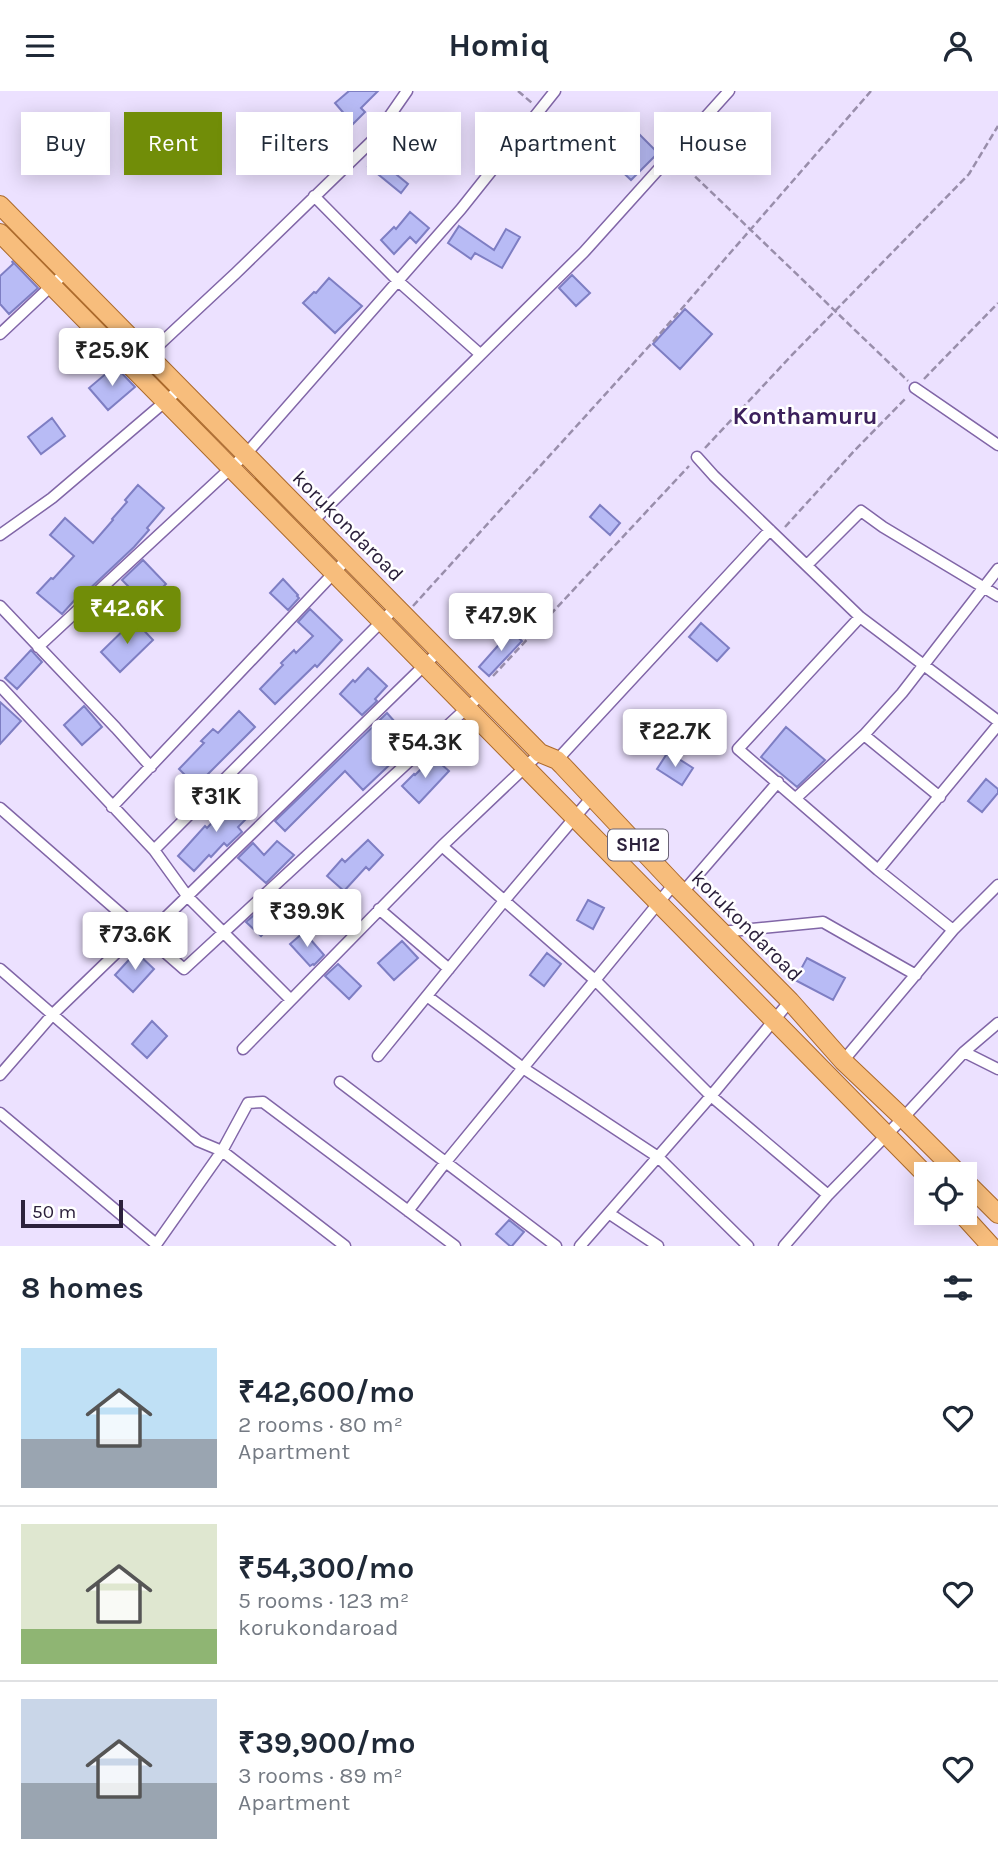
<!DOCTYPE html>
<meta charset="utf-8">
<style>
:root{--surface:#fff;--page:#f2f2f3;--text:#1f2937;--muted:#747a83;--line:#e0e1e3;--accent:#718d08}
body{margin:0;font-family:Karla,sans-serif;background:var(--page);color:var(--text);height:100vh;display:flex;flex-direction:column;font-size:26px;white-space:nowrap}
*{box-sizing:border-box;margin:0}
p{font-size:23px;color:var(--muted)}
.icon{flex:none;width:38px;height:38px;fill:none;stroke:currentColor;stroke-width:2;stroke-linecap:round;stroke-linejoin:round}
.map{position:relative;height:1155px;overflow:hidden}
.panel{display:flex;flex-direction:column;background:var(--surface);flex:1}
.panel>*{flex:none}
.guide{position:absolute;left:21px;top:21px;width:957px;height:63px;display:flex;gap:14px}
.tools{position:absolute;left:914px;top:1071px;display:grid;gap:14px}
.tools a{display:grid;place-items:center;width:63px;height:63px;border-radius:0px;background:var(--surface);box-shadow:0 4px 18px #0003;font-size:35px}
.scale{position:absolute;left:21px;bottom:18px;width:102px;box-sizing:border-box;padding-left:7px;border:4px solid #2c213c;border-top:0;font-size:19px;line-height:24px;white-space:nowrap;color:#2c213c;-webkit-text-stroke:5px #fff;paint-order:stroke}
.price{position:absolute;translate:-50% -60px;padding:0 16px;border-radius:7px;background:#fff;color:#222;font-size:23px;line-height:46px;filter:drop-shadow(0 2px 4px #0008)}
.price::after{content:'';position:absolute;left:50%;top:42px;width:21px;height:16px;margin-left:-10px;background:inherit;clip-path:polygon(0 0,100% 0,50% 100%)}
.price.selected{background:var(--accent);color:#fff}
ul{padding:0;list-style:none}
li{display:flex;align-items:center;gap:21px;height:175px;padding:0 21px}
li+li{border-top:2px solid var(--line)}
li span{display:grid;place-items:center;flex:none;width:196px;height:140px;border-radius:0px;color:#555}
li>.icon{margin-inline-start:auto}
span .icon{width:84px;height:84px;fill:#fffc;stroke-width:1}
li b{font-size:30px}
h2{display:flex;justify-content:space-between;align-items:center;height:84px;padding:0 21px;font-size:30px}
.pill{padding:0 24px;border-radius:0px;background:var(--surface);box-shadow:0 4px 18px #0003;font-size:24px;line-height:63px}
.pill.selected{background:var(--accent);color:#fff}
header{display:flex;justify-content:space-between;align-items:center;height:91px;padding:0 21px;background:var(--surface);font-size:32px;font-weight:700}
.map>svg:first-child{display:block}
.building{fill:#b8bbf5;stroke:#7e7ec3;stroke-width:2}
.lines{fill:none;stroke-linecap:round;stroke-linejoin:round}
.minor-casing{stroke:#8166a7;stroke-width:13}
.primary-casing{stroke:#ac6a2c;stroke-width:20}
.path{stroke:#998eab;stroke-width:2.5;stroke-dasharray:7 3.5;stroke-linecap:butt}
.minor{stroke:#fff;stroke-width:10}
.primary{stroke:#f7bd7c;stroke-width:18}
.labels{text-anchor:middle;dominant-baseline:central;stroke-width:5;stroke-linejoin:round;paint-order:stroke}
.shield{fill:#fff;stroke:#6b6476;stroke-width:2}
.shield-label{font-size:19px;font-weight:bold;fill:#2c213c}
.street-label{font-size:21px;fill:#2c213c;stroke:#fff}
.quarter-label{font-size:24px;font-weight:bold;fill:#3c205c;stroke:#fff}
</style>
<header><svg class="icon" aria-label="menu" viewBox="0 0 24 24"><path d="M4 6h16M4 12h16M4 18h16"/></svg>Homiq<svg class="icon" aria-label="person" viewBox="0 0 24 24"><circle cx="12" cy="8" r="4"/><path d="M4 21q1-7 8-7t8 7"/></svg></header>
<div class="map">
<svg width="998" height="1155" viewBox="0 0 998 1155">
<rect width="100%" height="100%" fill="#ece1ff"/>
<path class="building" d="M349,0H378L361,17L365,21L353,33L335,12Z
M639,43L658,62L631,89L612,71Z
M375,66L408,93L401,102L368,75Z
M410,121L429,137L416,152L410,146L394,163L381,149L394,136L396,138Z
M459,135L494,159L506,138L520,146L502,177L475,162L471,168L448,152Z
M12,170L38,197L9,223L0,213V185L13,173Z
M572,184L590,202L576,215L559,197Z
M329,187L362,215L335,242L303,212L314,201L316,202Z
M685,218L712,243L680,278L653,253Z
M115,275L135,296L108,319L89,297Z
M52,327L65,345L41,363L28,346Z
M138,394L164,417L147,437L149,439L134,456L83,504L81,502L62,523L37,502L51,487L53,488L74,465L50,444L65,427L93,452L113,429L112,428L127,411L125,409Z
M600,414L620,432L610,444L590,426Z
M143,469L166,493L146,513L122,489Z
M283,488L298,504L297,505L299,507L288,519L270,502Z
M310,518L342,549L317,576L315,574L275,613L260,598L283,574L281,572L294,559L296,562L313,545L298,531Z
M134,529L153,549L120,581L101,561Z
M701,532L729,557L717,570L689,546Z
M511,540L522,550L489,585L479,576Z
M31,559L42,571L17,598L5,587Z
M368,577L387,595L375,608L377,610L362,624L340,603L353,589L355,591Z
M0,611L21,630L0,653Z
M84,615L102,636L82,654L64,634Z
M239,620L255,636L196,695L179,678L204,652L201,650L213,638L218,642Z
M387,622L395,631L381,645L400,664L363,699L345,680L285,740L275,730Z
M786,636L825,669L797,696L761,666Z
M668,661L693,677L682,694L657,678Z
M433,666L449,680L419,712L402,695L414,683L415,684Z
M986,688L998,698V702L982,721L968,710Z
M236,706L253,721L238,736L242,741L227,755L224,752L211,766L209,764L194,780L178,765L205,735L207,737Z
M368,749L383,764L369,779L366,776L344,800L327,785L342,768L345,771Z
M277,750L294,764L266,792L238,767L253,752L264,764Z
M276,806L289,820L278,831L276,829L261,845L246,831L260,819L262,821Z
M588,809L604,817L593,838L577,829Z
M304,841L324,864L314,874L313,873L310,875L290,853Z
M402,850L418,867L394,889L378,872Z
M136,861L154,878L133,901L115,884Z
M547,862L561,873L544,895L530,884Z
M807,867L845,887L833,909L795,889Z
M338,873L361,895L349,908L325,885Z
M152,930L167,945L147,967L132,953Z
M509,1129L524,1141L512,1155H510L496,1143Z"/>
<g class="lines">
<defs>
<path id="minor" d="M314,105L398,190L480,263
M0,243L66,181
M148,264L236,182L373,49L407,0
M915,297L998,354
M697,366L714,385L860,526L998,630
M312,431L584,161L729,0
M0,444L52,407L181,297
M807,474L861,420L883,436L998,505
M0,515L116,637L151,676
M860,526L738,658L878,779L953,839
M38,556L246,363L461,118L555,0
M0,595L154,759L188,806L291,909
M864,644L940,706
M557,669L770,439
M796,707L864,644L902,602L998,478
M112,716L348,467
M0,717L184,878L482,603
M442,755L596,890L711,1005L828,1104
M154,759L396,516
M878,779L998,634
M683,801L778,691
M379,818L449,878
M721,841L823,831L916,884
M0,878L198,1050L222,1060L345,1155
M427,905L523,977L658,1066L748,1155
M243,958L442,755L540,662
M964,961L998,978
M378,965L504,810L592,706
M843,970L953,839L998,794
M0,984L53,923L140,839L163,829L439,560
M340,991L556,1155
M0,1022L156,1153
M408,1120L445,1072L674,793
M610,1123L658,1155
M155,1155L222,1060L248,1012L263,1011L455,1155
M580,1155L711,1005L790,910
M784,1155L828,1104L903,1027L964,961L998,932"/>
<path id="primary" d="M0,114L540,662L557,669L563,675L674,793L790,910L843,970L903,1027L959,1083
M0,142L926,1084
M964,1089L998,1123
M961,1122L991,1155"/>
</defs>
<use href="#minor" class="minor-casing"/>
<use href="#primary" class="primary-casing"/>
<path class="path" d="M518,0L532,12
M680,71L908,290
M924,288L998,212
M705,357L791,265L969,83L998,35
M785,436L855,359L907,306
M413,515L651,253L871,0
M493,585L689,375"/>
<use href="#minor" class="minor"/>
<use href="#primary" class="primary"/>
</g>
<g class="labels">
<rect class="shield" x="608" y="738.5" width="60" height="31" rx="5"/>
<g class="shield-label">
<text x="638" y="754">SH12</text>
</g>
<g class="street-label">
<text transform="translate(348 435) rotate(45)">korukondaroad</text>
<text transform="translate(747 835) rotate(45)">korukondaroad</text>
</g>
<g class="quarter-label">
<text x="805" y="325">Konthamuru</text>
</g>
</g>
</svg>
<div class="tools">
<a><svg class="icon" aria-label="locate" viewBox="0 0 24 24"><circle cx="12" cy="12" r="6"/><path d="M12 2v4M12 18v4M2 12h4M18 12h4"/></svg></a>
</div>
<div class="scale">50 m</div>
<b class="price" style="left:112px;top:297px">₹25.9K</b>
<b class="price selected" style="left:127px;top:555px">₹42.6K</b>
<b class="price" style="left:501px;top:562px">₹47.9K</b>
<b class="price" style="left:675px;top:678px">₹22.7K</b>
<b class="price" style="left:425px;top:689px">₹54.3K</b>
<b class="price" style="left:216px;top:743px">₹31K</b>
<b class="price" style="left:307px;top:858px">₹39.9K</b>
<b class="price" style="left:135px;top:881px">₹73.6K</b>
<div class="guide">
<a class="pill">Buy</a>
<a class="pill selected">Rent</a>
<a class="pill">Filters</a>
<a class="pill">New</a>
<a class="pill">Apartment</a>
<a class="pill">House</a>
</div>
</div>
<section class="panel">
<h2>8 homes<svg class="icon" aria-label="filters" viewBox="0 0 24 24"><path d="M4 7h16M4 17h16"/><circle cx="9" cy="7" r="2"/><circle cx="15" cy="17" r="2"/></svg></h2>
<ul>
<li><span style="background:linear-gradient(#bfe0f5 65%,#9aa5b1 0)"><svg class="icon" aria-label="home" viewBox="0 0 24 24"><path d="M3 11l9-7 9 7M6 9v11h12V9"/></svg></span><div><b>₹42,600/mo</b><p>2 rooms · 80 m²</p><p>Apartment</p></div><svg class="icon" aria-label="heart" viewBox="0 0 24 24"><path d="M12 20l-8-8c-3-5 5-10 8-4 3-6 11-1 8 4z"/></svg></li>
<li><span style="background:linear-gradient(#dfe7d0 75%,#8fb573 0)"><svg class="icon" aria-label="home" viewBox="0 0 24 24"><path d="M3 11l9-7 9 7M6 9v11h12V9"/></svg></span><div><b>₹54,300/mo</b><p>5 rooms · 123 m²</p><p>korukondaroad</p></div><svg class="icon" aria-label="heart" viewBox="0 0 24 24"><path d="M12 20l-8-8c-3-5 5-10 8-4 3-6 11-1 8 4z"/></svg></li>
<li><span style="background:linear-gradient(#c9d6e8 60%,#9aa5b1 0)"><svg class="icon" aria-label="home" viewBox="0 0 24 24"><path d="M3 11l9-7 9 7M6 9v11h12V9"/></svg></span><div><b>₹39,900/mo</b><p>3 rooms · 89 m²</p><p>Apartment</p></div><svg class="icon" aria-label="heart" viewBox="0 0 24 24"><path d="M12 20l-8-8c-3-5 5-10 8-4 3-6 11-1 8 4z"/></svg></li>
</ul>
</section>
